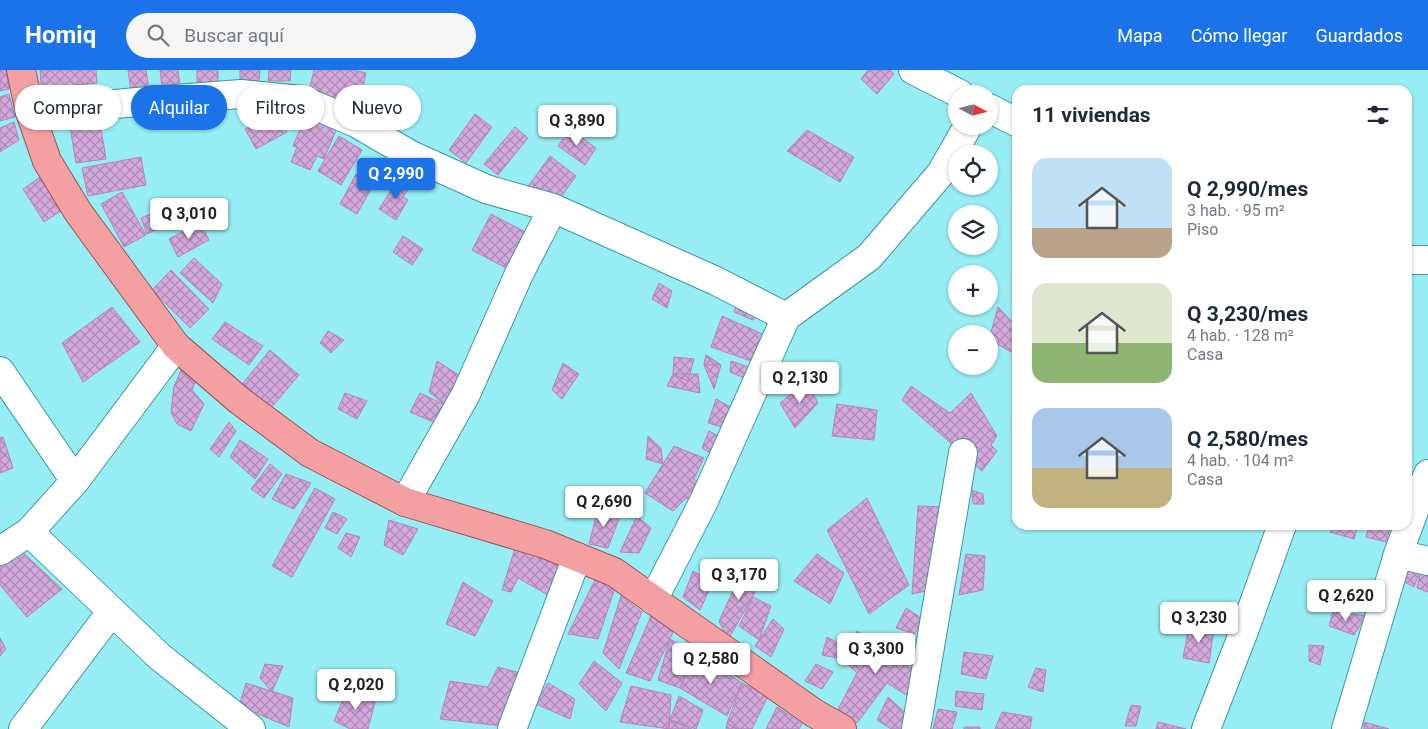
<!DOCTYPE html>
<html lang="es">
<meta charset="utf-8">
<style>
:root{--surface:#fff;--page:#f6f6f7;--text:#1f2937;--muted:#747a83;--accent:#1a73e8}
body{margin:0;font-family:Roboto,sans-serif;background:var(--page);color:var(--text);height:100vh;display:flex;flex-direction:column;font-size:19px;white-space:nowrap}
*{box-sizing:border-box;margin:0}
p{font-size:16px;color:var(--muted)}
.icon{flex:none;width:28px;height:28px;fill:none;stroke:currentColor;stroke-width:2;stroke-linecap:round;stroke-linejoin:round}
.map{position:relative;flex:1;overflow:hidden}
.side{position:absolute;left:1012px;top:15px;width:400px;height:445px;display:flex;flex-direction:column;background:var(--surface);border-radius:15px;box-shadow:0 1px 4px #0004}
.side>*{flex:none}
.hud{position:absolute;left:15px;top:15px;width:475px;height:45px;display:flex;gap:10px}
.needle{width:32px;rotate:97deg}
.buttons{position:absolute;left:948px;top:15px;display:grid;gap:10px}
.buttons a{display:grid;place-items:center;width:50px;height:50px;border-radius:50%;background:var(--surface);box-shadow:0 1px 4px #0004;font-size:25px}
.price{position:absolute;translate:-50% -42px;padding:0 11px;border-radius:5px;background:#fff;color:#222;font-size:16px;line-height:32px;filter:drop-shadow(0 1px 2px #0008)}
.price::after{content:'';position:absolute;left:50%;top:30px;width:15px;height:11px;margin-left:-8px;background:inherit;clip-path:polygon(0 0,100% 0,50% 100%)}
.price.on{background:var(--accent);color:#fff}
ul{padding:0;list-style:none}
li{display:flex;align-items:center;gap:15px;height:125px;padding:0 20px}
li span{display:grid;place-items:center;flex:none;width:140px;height:100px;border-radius:15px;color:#555}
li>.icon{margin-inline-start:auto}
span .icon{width:60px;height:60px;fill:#fffc;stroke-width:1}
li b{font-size:21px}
h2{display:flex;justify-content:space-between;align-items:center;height:60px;padding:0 20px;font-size:21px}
.tag{padding:0 18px;border-radius:22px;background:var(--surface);box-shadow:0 1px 4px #0004;font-size:18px;line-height:45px}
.tag.on{background:var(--accent);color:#fff}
header{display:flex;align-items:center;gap:30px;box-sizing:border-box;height:70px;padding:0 25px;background:var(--accent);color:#fff}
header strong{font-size:24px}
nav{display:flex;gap:28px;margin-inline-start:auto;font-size:18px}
.search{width:350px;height:45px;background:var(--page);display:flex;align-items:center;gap:12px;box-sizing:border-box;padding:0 18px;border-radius:28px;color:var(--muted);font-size:19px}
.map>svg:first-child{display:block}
.building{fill:url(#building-cross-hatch);stroke:#b187b8}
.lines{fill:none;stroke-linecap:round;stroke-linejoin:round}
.minor-casing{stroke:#3c979d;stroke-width:30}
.major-casing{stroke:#9f5257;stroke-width:30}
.minor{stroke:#fff;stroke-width:28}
.major{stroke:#f4a0a3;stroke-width:28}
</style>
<header>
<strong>Homiq</strong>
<div class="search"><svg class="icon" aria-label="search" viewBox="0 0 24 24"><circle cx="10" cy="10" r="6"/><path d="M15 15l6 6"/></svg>Buscar aquí</div>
<nav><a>Mapa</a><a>Cómo llegar</a><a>Guardados</a></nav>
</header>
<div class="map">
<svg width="1428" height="659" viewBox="0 0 1428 659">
<defs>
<pattern id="building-cross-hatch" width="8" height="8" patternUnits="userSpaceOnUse" patternTransform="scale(1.25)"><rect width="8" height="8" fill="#d4a8dc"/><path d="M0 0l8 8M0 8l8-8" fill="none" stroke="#ab8ab3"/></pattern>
</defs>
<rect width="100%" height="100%" fill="#96eef4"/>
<path class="building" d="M0,0H6L9,19L0,21Z
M40,0H96L97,13L74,15L75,35L43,37Z
M128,0H146L150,28L132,30Z
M160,0H178L180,15L162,18Z
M197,0H218V14H197Z
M240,0H260L259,11L240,10Z
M269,0H291L290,11H268Z
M314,0H353L366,3L358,41L308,26Z
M868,0H890L894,4L877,24L861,9Z
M9,24L15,47L0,51V27Z
M98,40L106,89L76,93L68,45Z
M277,43L287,62L256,79L245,59Z
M307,43L338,56L324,89L317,86L310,100L291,92L297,77L293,76Z
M475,44L492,57L466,93L449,80Z
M14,52L19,70L0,82V58Z
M515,57L528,68L498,105L484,94Z
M570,59L596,78L585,95L558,76Z
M807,60L854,87L840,112L787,81Z
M339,66L362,80L341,115L318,101Z
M550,86L576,106L553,138L527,118Z
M141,87L146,115L88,126L82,98Z
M356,104L374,114L357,144L340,134Z
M42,106L64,139L44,152L23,119Z
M399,108L410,116L403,127L408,130L396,150L379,139Z
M122,122L146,165L124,177L101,134Z
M175,134L181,149L147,164L141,148Z
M491,144L529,164L510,200L472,180Z
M200,152L209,170L178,187L169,169Z
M403,166L423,179L412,195L393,182Z
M194,188L222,214L213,233L180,203Z
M171,200L209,239L190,258L152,220Z
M659,213L672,221L667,238L652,229Z
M738,231L760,245L753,250L734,242Z
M112,237L140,272L83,312L62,273Z
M998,237L1018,258V286L989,269Z
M722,246L767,266L757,293L711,277Z
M225,252L263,276L249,295L212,269Z
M328,261L344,270L331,283L320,273Z
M270,280L299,305L271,338L243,313Z
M706,285L721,295H704Z
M706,285L721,295L714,319L704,295Z
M674,287L694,289L688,311L673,304Z
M437,291L462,307L445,335L429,322Z
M731,291L754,299L757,313L730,302Z
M563,293L579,304L562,329L552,320Z
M183,296L197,307L192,320L204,334L191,361L177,354L171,342L174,316Z
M673,304H698L700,323L667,316Z
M807,311L818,333L795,358L780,333Z
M911,316L950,343L971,323L997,366L991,375L997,381L982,401L902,330Z
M345,323L367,331L357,349L338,339Z
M420,323L445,335L438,354L410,342Z
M716,329L736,340V361L708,353Z
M837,334L877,340L874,370L832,366Z
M229,352L236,361L219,387L210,379Z
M709,361L724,369L723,391L702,378Z
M648,366L661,378L663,394L646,389Z
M3,367L13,398L0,403V368Z
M240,370L268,389L255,409L230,387Z
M674,376L704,388L694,409L703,417L696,434L686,428L673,441L645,423Z
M270,394L282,404L264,428L251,419Z
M286,404L311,413L294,439L272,429Z
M315,418L335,429L292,507L272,496Z
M972,420L983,424L984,434H973Z
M867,428L909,515L869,544L827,460Z
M599,435L619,449L608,478L589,474Z
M918,436L949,437L935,519L912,524Z
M333,442L347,449L337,464L325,458Z
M637,446L651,458L639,483L620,482Z
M389,450L418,459L403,485L384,475Z
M1336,455H1358L1354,469L1330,462Z
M1369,455H1391L1386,472L1366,467Z
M346,463L360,467L351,487L338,478Z
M516,475L569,492L555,529L518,508L511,522L502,520Z
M19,479L62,519L27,547L0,515V493Z
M817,484L844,503L830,534L794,511Z
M966,484L985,486L983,520L959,525Z
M1406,496L1421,500L1414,517L1401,510Z
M744,497L762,510L728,570L719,551Z
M1421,500L1428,501V522L1417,518Z
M693,501L713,512L700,540L683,527Z
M598,504L615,518L598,569L568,564Z
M463,512L493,531L475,566L446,554Z
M1309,512L1341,516L1337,537L1308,535Z
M621,526L642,542L619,599L603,583Z
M753,527L771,536L759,570L739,556Z
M906,538L923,549L915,564L896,558Z
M1333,541L1366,546L1354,565L1329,556Z
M651,546L673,562L650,611L626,603Z
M773,549L784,559L771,587L755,576Z
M1189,556L1214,558L1209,593L1183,588Z
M857,561L922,600L916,631L887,613L857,653L838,639L857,603L842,589Z
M827,567L840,574L842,589L822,585Z
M0,568L6,579L0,586Z
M670,569L695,583L680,618L658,610Z
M1309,575L1324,576L1320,595L1309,591Z
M964,582L993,586L986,609L961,604Z
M695,583L742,613L727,646L680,618Z
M594,591L622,613L606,641L579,614Z
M265,594L283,596L272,622L260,608Z
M816,594L833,602L822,619L805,611Z
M498,597L524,604L502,656L440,649L450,611L488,617Z
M1036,598L1046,600L1043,622L1028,617Z
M246,613L293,628L289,657L239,636Z
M548,613L575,629L570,649L536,634Z
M742,613L768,626L752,659H737L727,653Z
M631,616L671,625L669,659L620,652Z
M347,620L376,628L368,659H350L334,651Z
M956,621L984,624L982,640L955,636Z
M679,626L703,640L696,659L670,650Z
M888,627L910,647L904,659H891L877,650Z
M1131,635L1141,636L1136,656H1125Z
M777,637L802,654L799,659H766Z
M938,639L957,642L952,659H933Z
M1002,642L1032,647L1030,659H995Z
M670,650L692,659H667Z
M1158,652L1186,659H1156Z
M1364,652L1389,659H1364Z
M727,653L737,659H726Z
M964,657H980V659H964Z"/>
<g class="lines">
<defs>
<path id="minor" d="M913,0L960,24
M989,38L1018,53
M30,42L137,32L241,24L302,30L356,53L411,85L486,119L553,138L716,211L786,247
M1408,190H1428
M176,276L75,411L29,462L160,587L251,659
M0,301L75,411
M405,432L466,324L519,204L553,138
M0,481L29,462
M1398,484L1428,491
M653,530L703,433L786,247L869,187L941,103L968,56
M23,659L112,541
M512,659L577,487
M916,659L963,383
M1206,659L1244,561L1282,455
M1346,659L1398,484L1428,404"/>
<path id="major" d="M21,0L30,42L47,91L78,142L176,276L240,331L310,383L405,432L545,474L614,502L814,643L842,659"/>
</defs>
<use href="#minor" class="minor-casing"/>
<use href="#major" class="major-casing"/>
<use href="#minor" class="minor"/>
<use href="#major" class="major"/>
</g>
</svg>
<div class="buttons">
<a><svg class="needle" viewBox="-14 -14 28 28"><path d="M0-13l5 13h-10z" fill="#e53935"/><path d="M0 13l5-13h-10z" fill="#747a83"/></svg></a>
<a><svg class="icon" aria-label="locate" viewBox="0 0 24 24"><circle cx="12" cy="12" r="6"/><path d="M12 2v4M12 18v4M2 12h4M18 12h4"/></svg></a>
<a><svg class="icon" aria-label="layers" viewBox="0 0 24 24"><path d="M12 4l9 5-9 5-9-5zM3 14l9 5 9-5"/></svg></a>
<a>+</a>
<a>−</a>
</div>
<b class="price" style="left:577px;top:77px">Q 3,890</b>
<b class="price on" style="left:396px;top:130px">Q 2,990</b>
<b class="price" style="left:189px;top:170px">Q 3,010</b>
<b class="price" style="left:800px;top:334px">Q 2,130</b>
<b class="price" style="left:604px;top:458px">Q 2,690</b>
<b class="price" style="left:739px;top:531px">Q 3,170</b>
<b class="price" style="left:1346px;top:552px">Q 2,620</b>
<b class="price" style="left:1199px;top:574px">Q 3,230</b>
<b class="price" style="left:876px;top:605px">Q 3,300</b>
<b class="price" style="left:711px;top:615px">Q 2,580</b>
<b class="price" style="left:356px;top:641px">Q 2,020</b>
<div class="hud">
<a class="tag">Comprar</a>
<a class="tag on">Alquilar</a>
<a class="tag">Filtros</a>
<a class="tag">Nuevo</a>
</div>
<section class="side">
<h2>11 viviendas<svg class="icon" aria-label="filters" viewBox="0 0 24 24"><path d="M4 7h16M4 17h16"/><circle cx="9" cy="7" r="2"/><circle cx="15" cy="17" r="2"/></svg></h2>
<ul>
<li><span style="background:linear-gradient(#bfe0f5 70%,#b9a48a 0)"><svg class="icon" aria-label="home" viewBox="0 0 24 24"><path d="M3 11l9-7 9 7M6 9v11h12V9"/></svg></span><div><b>Q 2,990/mes</b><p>3 hab. · 95 m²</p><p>Piso</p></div></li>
<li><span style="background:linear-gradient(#dfe7d0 60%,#8fb573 0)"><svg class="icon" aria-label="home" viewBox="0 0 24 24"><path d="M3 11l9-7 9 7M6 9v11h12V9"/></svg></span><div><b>Q 3,230/mes</b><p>4 hab. · 128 m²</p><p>Casa</p></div></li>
<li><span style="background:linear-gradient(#a9c7e8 60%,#c2b280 0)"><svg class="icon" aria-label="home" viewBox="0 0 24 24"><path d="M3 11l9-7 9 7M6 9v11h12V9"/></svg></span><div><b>Q 2,580/mes</b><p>4 hab. · 104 m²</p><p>Casa</p></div></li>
</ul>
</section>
</div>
